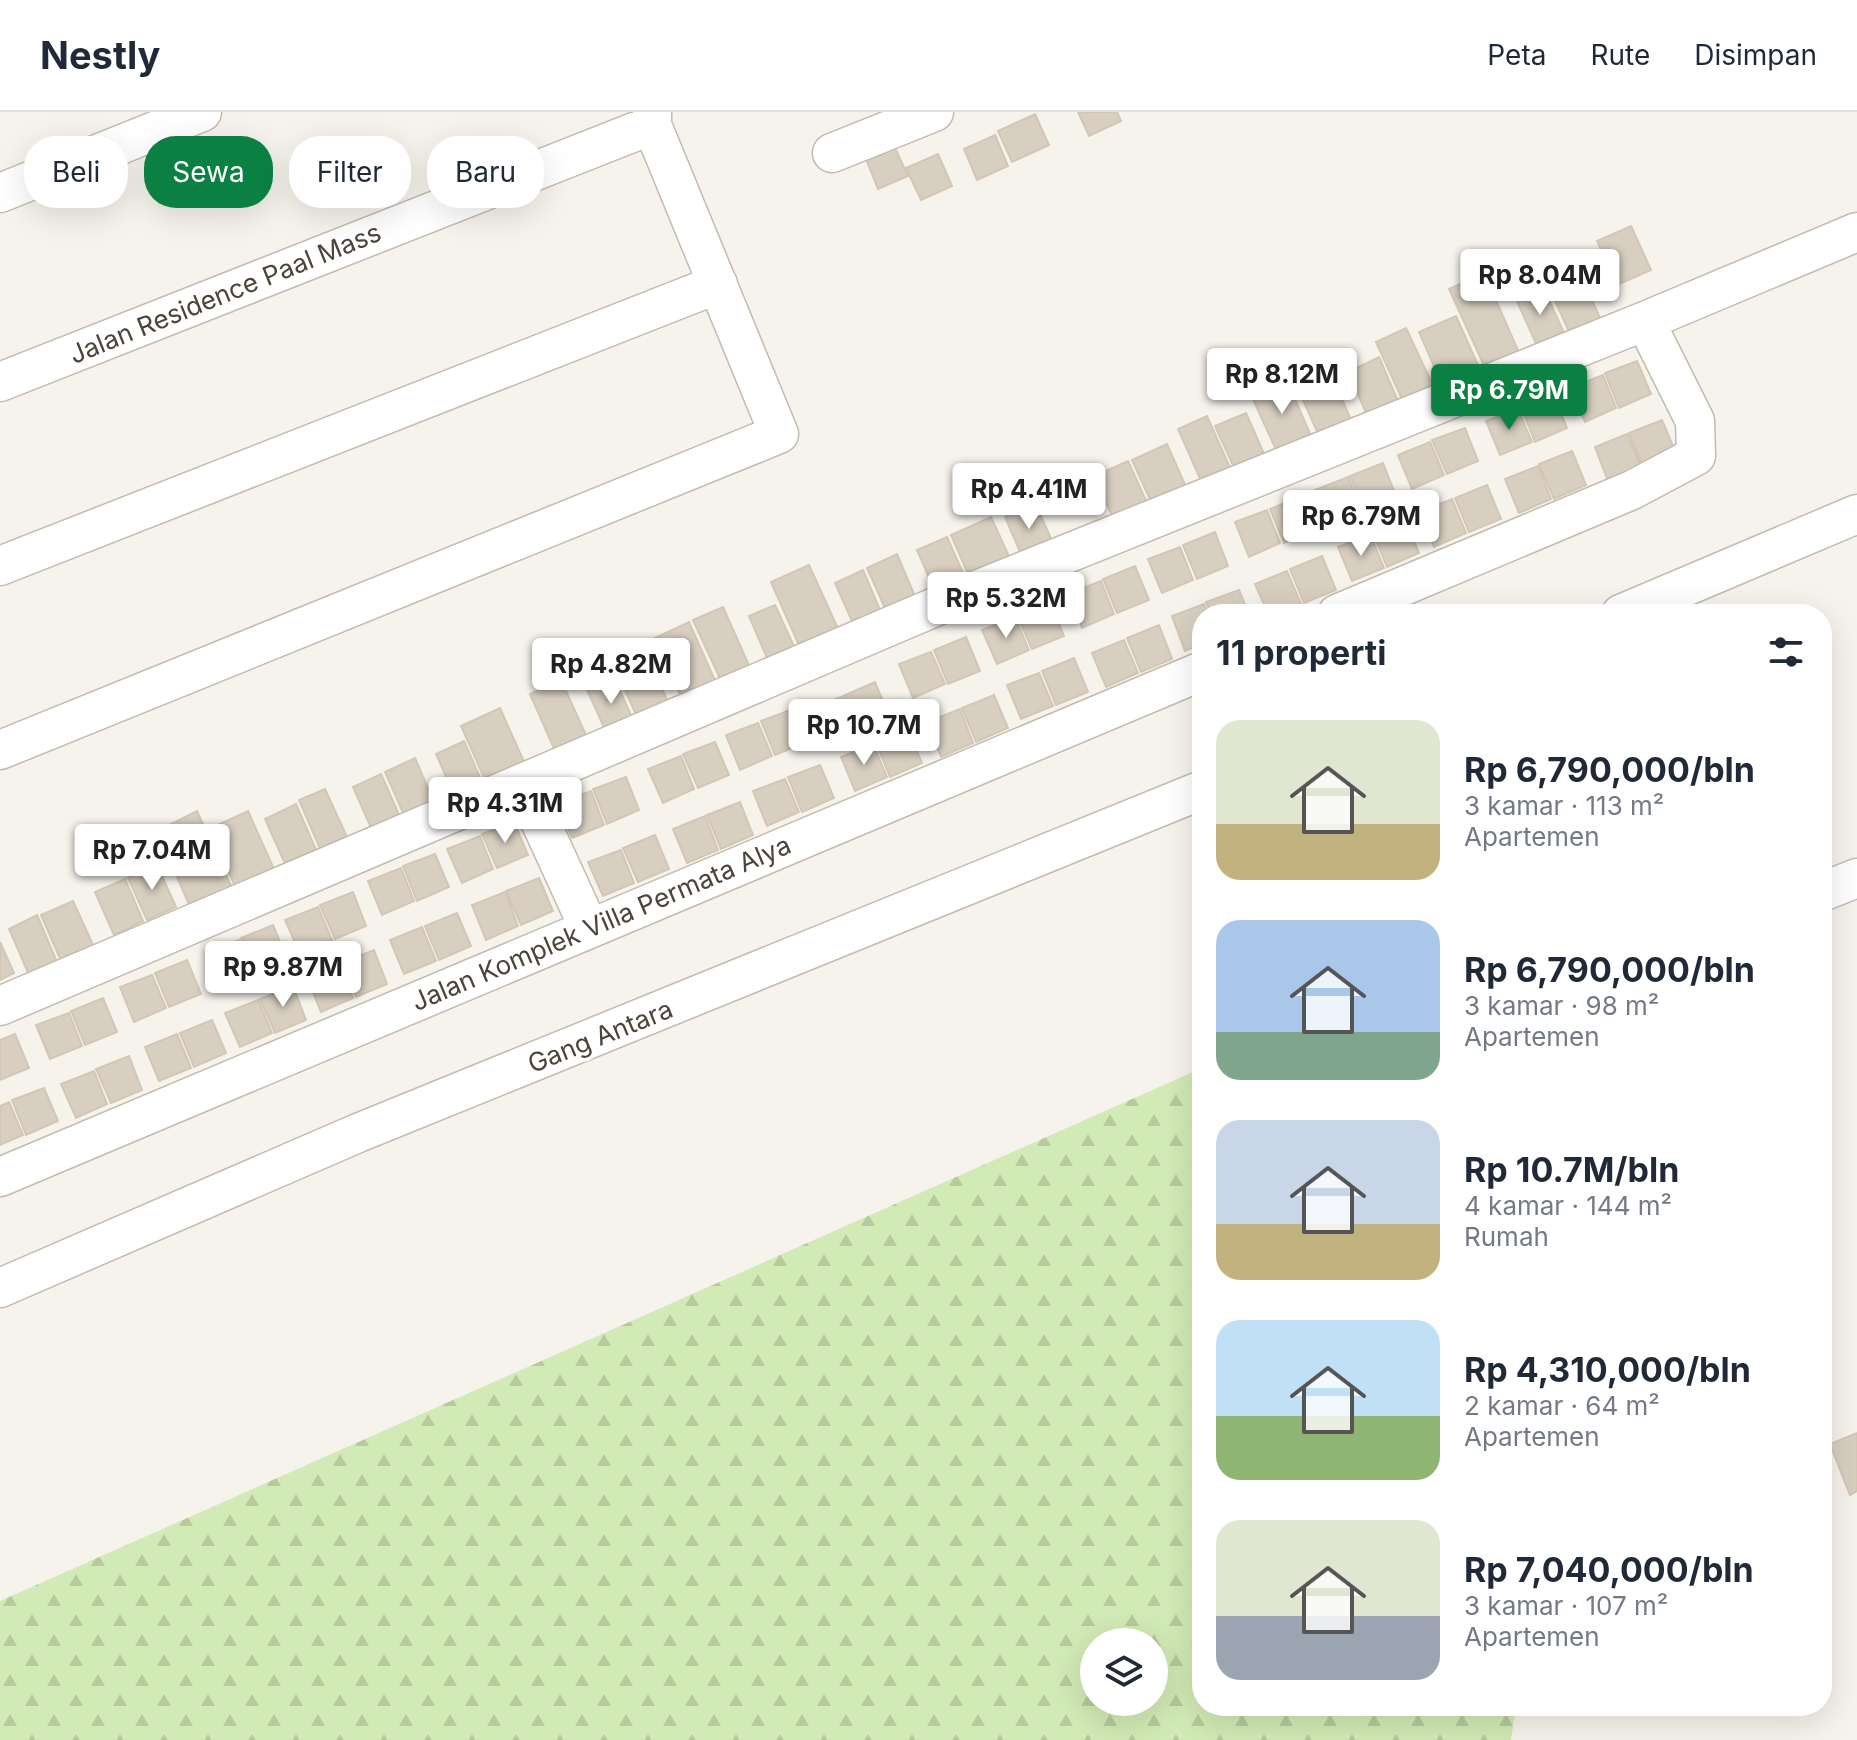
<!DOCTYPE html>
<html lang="id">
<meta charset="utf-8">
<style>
:root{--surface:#fff;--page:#f6f6f7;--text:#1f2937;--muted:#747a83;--line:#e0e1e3;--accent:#0b8043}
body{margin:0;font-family:Inter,sans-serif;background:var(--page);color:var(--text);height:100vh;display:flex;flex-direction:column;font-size:30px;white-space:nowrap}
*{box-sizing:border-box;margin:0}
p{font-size:26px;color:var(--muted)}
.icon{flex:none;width:44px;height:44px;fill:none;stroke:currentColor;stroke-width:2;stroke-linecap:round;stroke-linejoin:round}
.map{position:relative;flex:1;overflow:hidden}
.side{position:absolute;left:1192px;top:492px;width:640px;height:1112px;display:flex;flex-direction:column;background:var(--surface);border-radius:32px;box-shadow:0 8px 32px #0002}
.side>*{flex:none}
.hud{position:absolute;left:24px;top:24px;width:760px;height:72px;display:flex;gap:16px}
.controls{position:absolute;left:1080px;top:1516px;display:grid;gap:16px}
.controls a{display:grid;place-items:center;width:88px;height:88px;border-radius:50%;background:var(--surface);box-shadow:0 8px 32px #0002;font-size:40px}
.price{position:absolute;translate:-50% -68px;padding:0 18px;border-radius:8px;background:#fff;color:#222;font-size:26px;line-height:52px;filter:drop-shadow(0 2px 4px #0008)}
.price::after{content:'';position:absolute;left:50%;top:48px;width:24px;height:18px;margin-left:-12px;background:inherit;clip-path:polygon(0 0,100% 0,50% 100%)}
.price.current{background:var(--accent);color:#fff}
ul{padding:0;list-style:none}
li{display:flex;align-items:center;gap:24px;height:200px;padding:0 24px}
li span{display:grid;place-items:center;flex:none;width:224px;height:160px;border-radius:24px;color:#555}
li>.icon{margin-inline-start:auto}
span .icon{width:96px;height:96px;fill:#fffc;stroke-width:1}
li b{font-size:34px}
h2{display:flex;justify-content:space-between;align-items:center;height:96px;padding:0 24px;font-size:34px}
.chip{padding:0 28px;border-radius:32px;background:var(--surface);box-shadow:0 8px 32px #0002;font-size:28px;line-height:72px}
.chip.current{background:var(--accent);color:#fff}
header{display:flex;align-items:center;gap:48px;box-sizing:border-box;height:112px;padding:0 40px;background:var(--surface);border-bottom:2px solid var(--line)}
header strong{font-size:38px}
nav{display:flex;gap:44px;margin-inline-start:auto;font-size:28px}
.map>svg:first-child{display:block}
.forest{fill:url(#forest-firs);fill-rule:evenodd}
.building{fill:#d8cfc1;stroke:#d3c7b4;stroke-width:2}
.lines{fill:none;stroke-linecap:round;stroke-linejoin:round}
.street-casing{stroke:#c2bbae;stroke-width:41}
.street{stroke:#fff;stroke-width:38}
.labels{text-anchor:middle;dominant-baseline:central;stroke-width:7;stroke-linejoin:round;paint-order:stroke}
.street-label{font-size:26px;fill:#4b4439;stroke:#fff}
</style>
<header>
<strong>Nestly</strong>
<nav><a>Peta</a><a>Rute</a><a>Disimpan</a></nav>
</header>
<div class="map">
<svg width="1857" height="1628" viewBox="0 0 1857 1628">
<defs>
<pattern id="forest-firs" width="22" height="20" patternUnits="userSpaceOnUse" patternTransform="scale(2)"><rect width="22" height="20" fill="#d2eab5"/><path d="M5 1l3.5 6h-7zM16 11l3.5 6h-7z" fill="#b6ca9c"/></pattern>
</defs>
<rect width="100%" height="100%" fill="#f6f3ec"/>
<path class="forest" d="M1202,956V1594H1516L1511,1628H0V1489ZM1094,1530H1154V1590H1094Z"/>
<path class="building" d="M1078,0H1117L1121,9L1089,24Z
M1035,2L1049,33L1012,50L998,19Z
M995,23L1008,54L977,68L964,37Z
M894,34L908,64L878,77L866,47Z
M938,42L952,74L921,88L906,56Z
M1631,114L1651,158L1617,173L1597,129Z
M1575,150L1600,206L1569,220L1544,164Z
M1484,161L1520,243L1486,258L1449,177Z
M1543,175L1565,223L1538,236L1516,187Z
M1456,204L1481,260L1444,277L1419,220Z
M1406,216L1436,280L1405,294L1376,230Z
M1379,245L1401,296L1370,310L1348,260Z
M1637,249L1651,282L1619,296L1605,261Z
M1603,263L1616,296L1585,310L1570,276Z
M1332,265L1353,312L1320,326L1299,279Z
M1286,267L1312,326L1278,342L1251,283Z
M1553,282L1567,316L1535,330L1521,295Z
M1518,297L1532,330L1500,343L1486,309Z
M1246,301L1265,344L1235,358L1215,314Z
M1207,304L1231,358L1202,371L1178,317Z
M1662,308L1676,341L1643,355L1629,321Z
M1465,316L1478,349L1447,362L1432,328Z
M1627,322L1641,355L1608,369L1595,335Z
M1430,330L1444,363L1412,377L1398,343Z
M1167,332L1186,375L1151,390L1132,348Z
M1572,339L1586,373L1554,387L1539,352Z
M1128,349L1148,393L1114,408L1094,364Z
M1383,351L1396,384L1365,398L1350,364Z
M1538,354L1551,387L1519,401L1505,367Z
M1348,365L1362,399L1330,412L1315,378Z
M1487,373L1501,407L1469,420L1455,386Z
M1302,384L1315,417L1284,431L1270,397Z
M1452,387L1466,421L1434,435L1420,400Z
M1035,391L1054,433L1023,447L1005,405Z
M1267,398L1280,431L1249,445L1235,410Z
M991,405L1012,451L971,469L951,423Z
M1405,408L1419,441L1387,455L1373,421Z
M1215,420L1228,454L1197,467L1183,433Z
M1370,422L1384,456L1352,469L1338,435Z
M947,425L968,472L938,486L917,438Z
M1180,435L1193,468L1162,481L1148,447Z
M897,442L917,489L888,503L867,456Z
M1322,444L1336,478L1304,491L1290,457Z
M809,453L840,521L801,538L771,470Z
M1135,454L1149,488L1117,501L1103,467Z
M863,458L883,505L856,518L835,471Z
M1287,459L1301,492L1278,502H1268L1255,472Z
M1101,469L1114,502L1082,516L1068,482Z
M1239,478L1249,502H1211L1206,490Z
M1050,490L1064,524L1032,537L1017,503Z
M1204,492L1208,502H1202V532L1185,539L1172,504Z
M775,493L797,541L770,553L749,504Z
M723,495L751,558L722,571L693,508Z
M1015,505L1029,538L997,552L982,518Z
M689,510L717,573L683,589L655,526Z
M1159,513L1172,547L1141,560L1127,526Z
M966,525L980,559L948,572L934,538Z
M1124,528L1138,561L1106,575L1092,541Z
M931,540L945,572L913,586L899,552Z
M1074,546L1088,580L1056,593L1042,559Z
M650,550L669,592L638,607L619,565Z
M1039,561L1053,594L1021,607L1007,573Z
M614,565L634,610L607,622L587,578Z
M561,568L591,634L559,648L530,582Z
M875,570L889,604L857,618L843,584Z
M994,583L1008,616L976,630L962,596Z
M841,585L854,618L823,632L808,597Z
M500,596L525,652L486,670L461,614Z
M793,597L807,630L775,643L761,609Z
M960,597L973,631L941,645L927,610Z
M758,611L772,644L740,658L726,623Z
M908,618L922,651L890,665L876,631Z
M464,629L483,672L455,685L436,642Z
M715,630L729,663L698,676L683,642Z
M873,632L887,665L855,679L841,645Z
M681,644L694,677L663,691L648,657Z
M415,646L434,690L404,703L385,660Z
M820,653L834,686L802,700L788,665Z
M381,662L400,705L372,718L353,675Z
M626,665L639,698L607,712L593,677Z
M785,667L799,700L767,714L753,679Z
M325,677L348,727L321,739L299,688Z
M591,679L604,713L572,726L558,692Z
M740,690L753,723L721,737L707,703Z
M296,692L317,740L286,754L265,707Z
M197,699L232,776L190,795L157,719Z
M248,699L274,757L235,774L209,717Z
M705,704L718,738L687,751L673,717Z
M514,710L528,743L497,756L482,722Z
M655,723L669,757L638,770L623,736Z
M480,724L493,757L462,771L447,737Z
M621,738L634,771L603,784L588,750Z
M435,742L449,775L417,789L403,754Z
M157,753L176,795L147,808L128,766Z
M401,756L414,789L382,803L368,769Z
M539,766L553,799L521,813L506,779Z
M125,767L143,809L114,823L95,780Z
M353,780L366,814L335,827L320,793Z
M505,780L518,814L486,828L472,793Z
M73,789L94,835L61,849L41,803Z
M318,795L332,828L300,842L285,808Z
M457,801L471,834L439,848L425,814Z
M37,803L57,850L29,863L9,817Z
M273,813L287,847L255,860L241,826Z
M422,815L436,849L404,862L390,828Z
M239,828L252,861L220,875L206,841Z
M0,830L14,861L0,868Z
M374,838L387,872L356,885L342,851Z
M187,848L201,882L169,895L155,861Z
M339,853L353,886L321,900L307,865Z
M152,863L166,896L134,910L120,875Z
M293,874L306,908L275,921L260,887Z
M103,886L117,920L85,933L71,899Z
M258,888L272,921L240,935L225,901Z
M69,901L82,934L50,947L36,913Z
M212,908L226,941L194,955L180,921Z
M15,922L29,956L0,968V928Z
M177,922L191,956L159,969L145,935Z
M129,944L142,978L111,991L96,957Z
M94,959L107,992L76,1006L61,972Z
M44,976L58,1009L26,1023L12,988Z
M9,990L23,1023L0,1033V994Z
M1857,1321V1379L1850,1383L1830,1332Z"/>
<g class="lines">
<defs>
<path id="street" d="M832,41L934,0
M0,81L202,0
M0,270L652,13V0
M0,454L718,172
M1337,502L1632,378L1696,344L1695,309L1645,209
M1621,502L1857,402
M0,638L779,322L652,13
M523,672L589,816
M1822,780L1857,766
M0,894L942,492L1645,209L1857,120
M0,1065L1202,559
M0,1176L358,1021L1202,678"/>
</defs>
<use href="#street" class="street-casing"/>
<use href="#street" class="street"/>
</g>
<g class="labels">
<g class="street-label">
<text transform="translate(225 181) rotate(-22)">Jalan Residence Paal Mass</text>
<text transform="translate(601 811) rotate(-23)">Jalan Komplek Villa Permata Alya</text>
<text transform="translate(600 924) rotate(-22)">Gang Antara</text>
</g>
</g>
</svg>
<div class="controls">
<a><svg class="icon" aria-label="layers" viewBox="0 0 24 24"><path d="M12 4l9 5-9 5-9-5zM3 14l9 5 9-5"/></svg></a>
</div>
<b class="price" style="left:1540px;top:205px">Rp 8.04M</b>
<b class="price" style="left:1282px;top:304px">Rp 8.12M</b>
<b class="price current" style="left:1509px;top:320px">Rp 6.79M</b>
<b class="price" style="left:1029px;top:419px">Rp 4.41M</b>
<b class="price" style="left:1361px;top:446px">Rp 6.79M</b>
<b class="price" style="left:1006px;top:528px">Rp 5.32M</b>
<b class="price" style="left:611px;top:594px">Rp 4.82M</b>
<b class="price" style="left:864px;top:655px">Rp 10.7M</b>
<b class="price" style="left:505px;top:733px">Rp 4.31M</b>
<b class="price" style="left:152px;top:780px">Rp 7.04M</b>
<b class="price" style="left:283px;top:897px">Rp 9.87M</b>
<div class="hud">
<a class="chip">Beli</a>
<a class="chip current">Sewa</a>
<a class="chip">Filter</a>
<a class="chip">Baru</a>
</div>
<section class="side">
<h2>11 properti<svg class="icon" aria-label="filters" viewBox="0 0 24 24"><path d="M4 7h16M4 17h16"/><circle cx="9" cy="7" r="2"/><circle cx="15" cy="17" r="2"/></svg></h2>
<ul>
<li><span style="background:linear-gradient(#dfe7d0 65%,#c2b280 0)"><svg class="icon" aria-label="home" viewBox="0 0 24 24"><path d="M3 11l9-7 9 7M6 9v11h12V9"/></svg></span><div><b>Rp 6,790,000/bln</b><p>3 kamar · 113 m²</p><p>Apartemen</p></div></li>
<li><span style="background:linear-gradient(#a9c7e8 70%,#7fa58c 0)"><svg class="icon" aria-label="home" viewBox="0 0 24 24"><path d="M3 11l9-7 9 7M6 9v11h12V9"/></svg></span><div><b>Rp 6,790,000/bln</b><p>3 kamar · 98 m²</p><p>Apartemen</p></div></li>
<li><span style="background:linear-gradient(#c9d6e8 65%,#c2b280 0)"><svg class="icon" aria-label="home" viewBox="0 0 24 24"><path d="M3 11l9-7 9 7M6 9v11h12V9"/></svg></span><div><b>Rp 10.7M/bln</b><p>4 kamar · 144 m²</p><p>Rumah</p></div></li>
<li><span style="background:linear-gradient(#bfe0f5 60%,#8fb573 0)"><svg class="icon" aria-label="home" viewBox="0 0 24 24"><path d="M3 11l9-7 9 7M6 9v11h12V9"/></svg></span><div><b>Rp 4,310,000/bln</b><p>2 kamar · 64 m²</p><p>Apartemen</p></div></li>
<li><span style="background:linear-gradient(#dfe7d0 60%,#9aa5b1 0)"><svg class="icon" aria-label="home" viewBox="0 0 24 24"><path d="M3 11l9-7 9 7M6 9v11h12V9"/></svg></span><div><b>Rp 7,040,000/bln</b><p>3 kamar · 107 m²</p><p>Apartemen</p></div></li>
</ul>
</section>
</div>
